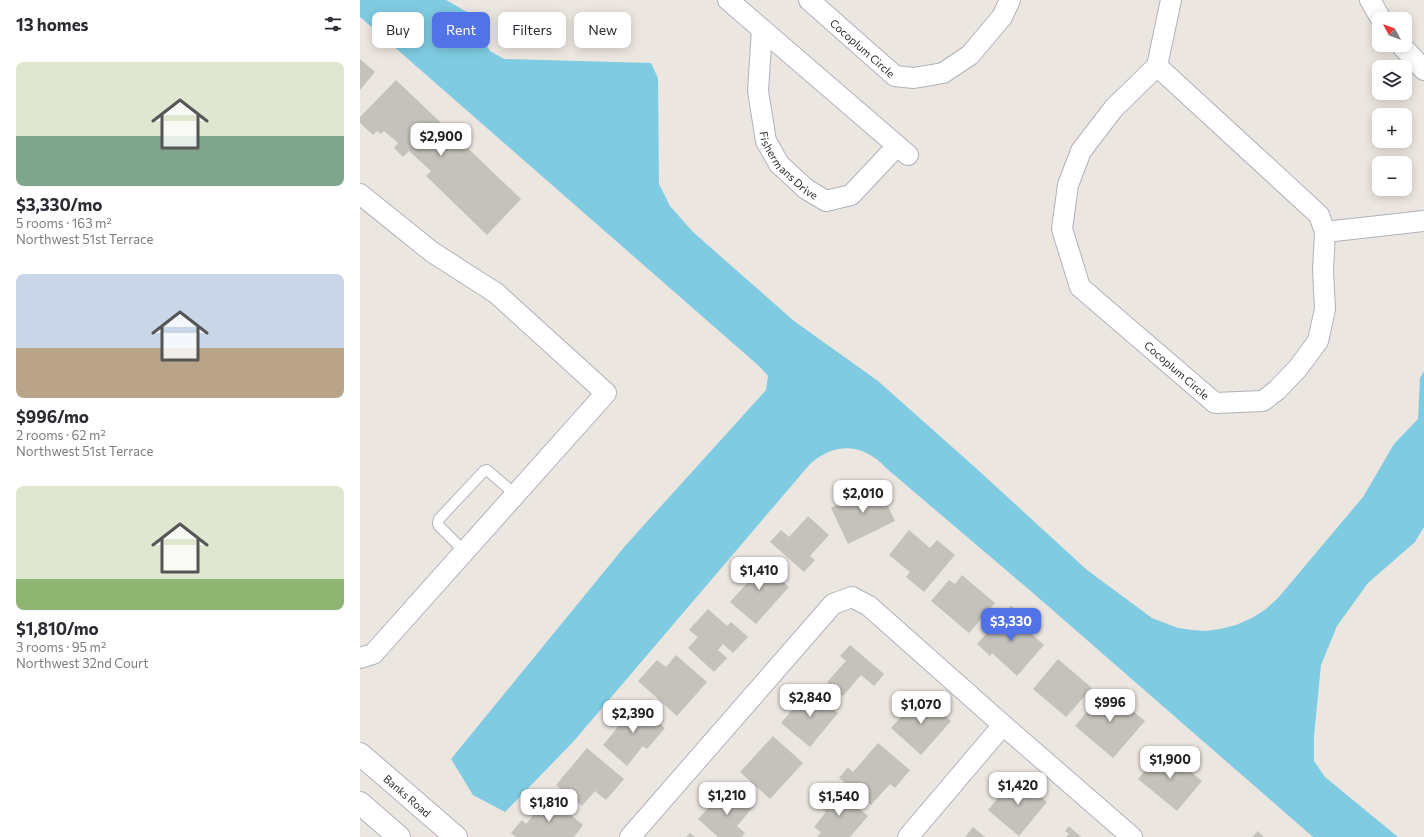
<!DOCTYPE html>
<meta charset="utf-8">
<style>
:root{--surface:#fff;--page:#f2f2f3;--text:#2b2b33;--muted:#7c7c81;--accent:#5273e7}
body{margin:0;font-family:Commissioner,sans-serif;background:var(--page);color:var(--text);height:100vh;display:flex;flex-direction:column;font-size:15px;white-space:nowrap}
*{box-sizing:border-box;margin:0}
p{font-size:13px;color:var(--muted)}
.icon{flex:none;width:22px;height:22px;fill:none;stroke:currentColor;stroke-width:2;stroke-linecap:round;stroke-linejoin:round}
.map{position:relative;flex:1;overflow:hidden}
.drawer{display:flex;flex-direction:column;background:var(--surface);width:360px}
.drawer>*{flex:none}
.hud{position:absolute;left:12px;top:12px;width:380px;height:36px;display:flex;gap:8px}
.needle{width:26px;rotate:311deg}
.controls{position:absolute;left:1012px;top:12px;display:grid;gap:8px}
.controls a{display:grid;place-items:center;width:40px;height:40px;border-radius:8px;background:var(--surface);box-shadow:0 2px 10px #0003;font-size:20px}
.price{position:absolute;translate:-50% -34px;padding:0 9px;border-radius:8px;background:#fff;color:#222;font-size:13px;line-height:26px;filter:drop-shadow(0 1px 2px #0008)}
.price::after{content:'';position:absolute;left:50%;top:24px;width:12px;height:9px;margin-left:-6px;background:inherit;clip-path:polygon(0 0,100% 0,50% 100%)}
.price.active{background:var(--accent);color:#fff}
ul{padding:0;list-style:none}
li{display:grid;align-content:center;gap:8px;height:212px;padding:0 16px}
li span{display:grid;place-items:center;height:124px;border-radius:8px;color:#555}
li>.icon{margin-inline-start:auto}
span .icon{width:72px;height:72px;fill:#fffc;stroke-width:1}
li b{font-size:17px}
h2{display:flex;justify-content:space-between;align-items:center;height:48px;padding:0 16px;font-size:17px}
.tag{padding:0 14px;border-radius:8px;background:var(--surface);box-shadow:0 2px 10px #0003;font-size:14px;line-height:36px}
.tag.active{background:var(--accent);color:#fff}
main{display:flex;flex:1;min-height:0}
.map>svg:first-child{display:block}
.water{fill:#7fcbe2}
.building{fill:#c5c1bb}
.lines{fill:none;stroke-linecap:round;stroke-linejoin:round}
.service-casing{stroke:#b0b2bb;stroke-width:12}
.minor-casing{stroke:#b0b2bb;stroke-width:22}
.tertiary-casing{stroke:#b0b2bb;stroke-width:24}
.service{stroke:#fff;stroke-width:10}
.minor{stroke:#fff;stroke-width:20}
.tertiary{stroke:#fff;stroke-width:22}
.labels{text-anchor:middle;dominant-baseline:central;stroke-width:3;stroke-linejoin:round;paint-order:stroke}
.street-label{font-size:11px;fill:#2c2c2c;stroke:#fff}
</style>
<main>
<section class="drawer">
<h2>13 homes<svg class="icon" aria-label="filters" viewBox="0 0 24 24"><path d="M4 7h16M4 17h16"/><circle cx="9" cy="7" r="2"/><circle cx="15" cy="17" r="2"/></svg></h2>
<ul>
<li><span style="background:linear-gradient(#dfe7d0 60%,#7fa58c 0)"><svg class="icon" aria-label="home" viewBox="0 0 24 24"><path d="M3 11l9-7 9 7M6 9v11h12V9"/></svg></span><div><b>$3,330/mo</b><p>5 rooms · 163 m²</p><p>Northwest 51st Terrace</p></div></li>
<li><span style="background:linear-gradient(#c9d6e8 60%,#b9a48a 0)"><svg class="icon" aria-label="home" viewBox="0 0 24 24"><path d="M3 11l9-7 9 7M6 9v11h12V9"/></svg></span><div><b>$996/mo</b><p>2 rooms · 62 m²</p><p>Northwest 51st Terrace</p></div></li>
<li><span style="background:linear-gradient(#dfe7d0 75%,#8fb573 0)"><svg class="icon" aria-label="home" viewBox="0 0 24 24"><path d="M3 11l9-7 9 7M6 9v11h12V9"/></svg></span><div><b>$1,810/mo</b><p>3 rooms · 95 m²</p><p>Northwest 32nd Court</p></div></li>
</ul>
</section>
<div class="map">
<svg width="1064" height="837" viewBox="0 0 1064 837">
<rect width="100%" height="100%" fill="#ece6e0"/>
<path class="water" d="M0,0H86L107,12L130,51L144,59L291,63L298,78L299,184L310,206L333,232L434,321L518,381L618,470L727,570L792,618L818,628L832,630L846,631L860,629L876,625L892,618L906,609L918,598L1003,497L1034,444L1058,419L1060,378L1064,371V527L1055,542L1008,583L977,626L961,665L954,736V761L965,777L1038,837H953L673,593L526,468C503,443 475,442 450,464L213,742L145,812L113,795L91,759L265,546L406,390L408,376L399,366L0,17Z"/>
<path class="building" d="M0,59L15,72L0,90Z
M36,80L161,199L127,235L66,176L71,171L49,151L43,157L34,148L38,143L24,131L21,134L17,131L13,135L0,123V117Z
M518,485L535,521L488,544L471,508Z
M448,516L469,535L450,556L455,560L444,572L410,542L421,530L429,537Z
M549,530L570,548L577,540L595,555L564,592L546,577L550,572L529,555Z
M396,557L429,587L396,624L370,602L390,580L381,572Z
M602,575L635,603L609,633L571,601L589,580L595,584Z
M651,606L662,615L657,621L684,645L657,676L632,653L630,656L617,644Z
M348,609L367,626L371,622L388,637L373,653L363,644L358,650L367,658L354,672L328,648L338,637L329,630Z
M490,645L524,674L514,686L501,675L483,696L467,682L486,661L480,656Z
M316,655L347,682L317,716L278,681L297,660L306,667Z
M698,659L732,688L706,717L673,689Z
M450,689L478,713L450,747L421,723Z
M746,689L785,721L753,758L715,726Z
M562,694L591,721L561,755L531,728Z
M275,702L305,728L287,749L283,746L267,766L243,745L258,727L255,725Z
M413,736L443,763L410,799L380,772Z
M518,743L550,770L535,788L530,784L511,805L479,778L488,767L493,772Z
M227,748L264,779L246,800L235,791L222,806L196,785Z
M803,749L842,781L817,811L778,779Z
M656,776L687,802L659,836L628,810Z
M375,788L394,806L377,826L385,833L382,837H358L338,819L352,804L357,808Z
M474,788L508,816L490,837H457L461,832L454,827L466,812L458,806Z
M189,797L223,825L214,837H156L151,833L162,820L166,824Z
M709,826L721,837H706L709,834L705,831Z
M613,827L625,837H605Z
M898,831L904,837H892Z
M330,833L335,837H326Z"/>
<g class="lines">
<defs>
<path id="service" d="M105,552L79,526L78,523L79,519L124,471L127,470L156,495"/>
<g id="minor">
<path d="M368,0L548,155"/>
<path id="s1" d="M449,0L535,76L554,78L583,73L610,55L642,17L650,0"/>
<path d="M1010,0L1021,19"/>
<path id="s2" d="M402,29L398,91L406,141L419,164L446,189L466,201L491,195L537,146"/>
<path d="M1041,45L1064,70"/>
<path d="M797,66L959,215L965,232L963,270L965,309L958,341L938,368L917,390L903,401L855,403L720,287L702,229L708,185L721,151L754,108L797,66L811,0"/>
<path d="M0,194L72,252L136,293L246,393L13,654L0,658"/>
<path d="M965,232L1064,221"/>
<path d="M270,837L473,604L492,597L509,606L643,725L772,837"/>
<path d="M548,837L643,725"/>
</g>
<g id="tertiary">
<path id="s3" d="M0,754L96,837"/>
<path d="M0,803L39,837"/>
</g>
</defs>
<use href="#service" class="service-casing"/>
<use href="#minor" class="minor-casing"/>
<use href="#tertiary" class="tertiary-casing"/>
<use href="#service" class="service"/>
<use href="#minor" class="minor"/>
<use href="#tertiary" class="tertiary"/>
</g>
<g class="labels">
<g class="street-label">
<text stroke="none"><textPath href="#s1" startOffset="72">Cocoplum Circle</textPath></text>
<text stroke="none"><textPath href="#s2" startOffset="146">Fishermans Drive</textPath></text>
<text transform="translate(817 370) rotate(41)">Cocoplum Circle</text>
<text stroke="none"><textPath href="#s3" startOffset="63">Banks Road</textPath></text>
</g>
</g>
</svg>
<div class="controls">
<a><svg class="needle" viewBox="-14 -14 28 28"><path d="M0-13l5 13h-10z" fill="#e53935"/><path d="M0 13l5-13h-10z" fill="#7c7c81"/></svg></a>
<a><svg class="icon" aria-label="layers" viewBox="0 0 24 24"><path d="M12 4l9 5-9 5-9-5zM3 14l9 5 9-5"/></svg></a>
<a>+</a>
<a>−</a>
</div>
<b class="price" style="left:81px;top:157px">$2,900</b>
<b class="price" style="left:503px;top:514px">$2,010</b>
<b class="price" style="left:399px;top:591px">$1,410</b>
<b class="price active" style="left:651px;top:642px">$3,330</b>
<b class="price" style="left:450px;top:718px">$2,840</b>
<b class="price" style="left:750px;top:723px">$996</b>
<b class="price" style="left:561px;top:725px">$1,070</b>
<b class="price" style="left:273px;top:734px">$2,390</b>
<b class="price" style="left:810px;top:780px">$1,900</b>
<b class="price" style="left:658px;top:806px">$1,420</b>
<b class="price" style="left:367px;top:816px">$1,210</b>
<b class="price" style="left:479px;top:817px">$1,540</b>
<b class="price" style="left:189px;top:823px">$1,810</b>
<div class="hud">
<a class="tag">Buy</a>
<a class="tag active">Rent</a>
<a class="tag">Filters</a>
<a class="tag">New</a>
</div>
</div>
</main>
